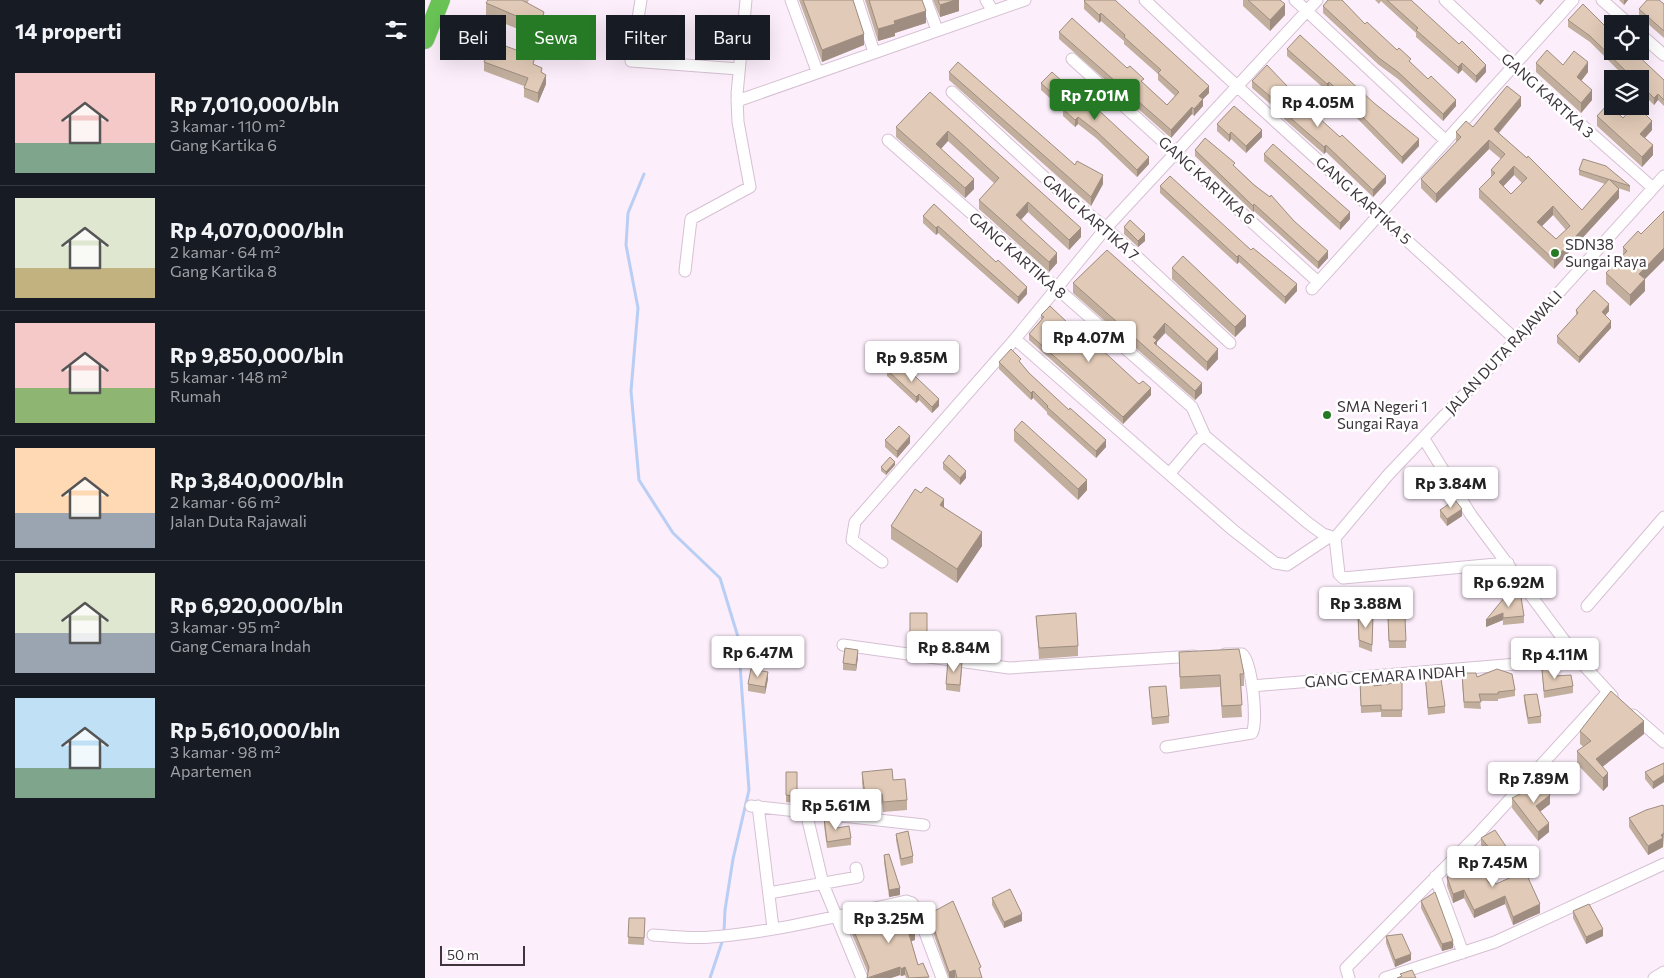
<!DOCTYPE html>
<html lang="id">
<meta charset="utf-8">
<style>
:root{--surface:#171b24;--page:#242831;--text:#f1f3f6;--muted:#9ea1a6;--line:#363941;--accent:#277a25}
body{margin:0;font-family:Commissioner,sans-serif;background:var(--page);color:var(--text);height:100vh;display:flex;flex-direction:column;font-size:19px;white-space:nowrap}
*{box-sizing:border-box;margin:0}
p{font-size:16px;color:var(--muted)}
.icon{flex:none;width:28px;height:28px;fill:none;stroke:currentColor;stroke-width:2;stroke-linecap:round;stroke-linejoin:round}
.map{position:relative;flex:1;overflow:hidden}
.side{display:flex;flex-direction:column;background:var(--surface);width:425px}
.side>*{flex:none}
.top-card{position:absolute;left:15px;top:15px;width:475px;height:45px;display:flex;gap:10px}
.controls{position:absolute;left:1179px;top:15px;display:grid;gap:10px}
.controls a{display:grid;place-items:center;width:45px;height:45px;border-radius:0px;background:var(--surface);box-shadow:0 5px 20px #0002;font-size:25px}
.scale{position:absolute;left:15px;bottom:12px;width:85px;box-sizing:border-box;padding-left:5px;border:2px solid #3e353d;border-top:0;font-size:14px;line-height:18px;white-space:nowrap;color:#3e353d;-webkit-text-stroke:4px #fff;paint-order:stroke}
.price{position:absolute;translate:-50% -42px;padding:0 11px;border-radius:5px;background:#fff;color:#222;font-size:16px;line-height:32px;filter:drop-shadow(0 1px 2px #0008)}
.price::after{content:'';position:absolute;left:50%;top:30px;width:15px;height:11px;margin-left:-8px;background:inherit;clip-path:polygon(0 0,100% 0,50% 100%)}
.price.selected{background:var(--accent);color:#fff}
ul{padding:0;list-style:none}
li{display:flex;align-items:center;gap:15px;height:125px;padding:0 15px}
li+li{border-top:1px solid var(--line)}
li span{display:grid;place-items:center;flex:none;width:140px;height:100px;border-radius:0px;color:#555}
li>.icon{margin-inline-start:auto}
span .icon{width:60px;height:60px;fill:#fffc;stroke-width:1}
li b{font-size:21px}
h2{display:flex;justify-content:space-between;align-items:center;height:60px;padding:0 15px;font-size:21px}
.pill{padding:0 18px;border-radius:0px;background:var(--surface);box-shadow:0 5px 20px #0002;font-size:18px;line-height:45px}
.pill.selected{background:var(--accent);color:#fff}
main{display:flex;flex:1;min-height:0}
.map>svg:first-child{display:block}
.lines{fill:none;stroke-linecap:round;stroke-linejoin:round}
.stream{stroke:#b9cef4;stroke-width:3}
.minor-casing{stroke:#d6c0d3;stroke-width:13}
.highway-casing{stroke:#d8d7d8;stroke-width:19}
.minor{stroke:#fff;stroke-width:11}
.highway{stroke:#69c455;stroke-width:18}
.wall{fill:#c2ae9d;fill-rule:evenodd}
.shaded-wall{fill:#9e8d80}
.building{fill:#e1cab7;stroke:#9e8d80;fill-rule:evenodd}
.poi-dot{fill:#277a25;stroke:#fff;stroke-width:2}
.labels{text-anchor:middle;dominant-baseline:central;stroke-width:5;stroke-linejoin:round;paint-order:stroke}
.street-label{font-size:15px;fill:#3e353d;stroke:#fff}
.poi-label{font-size:15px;fill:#3e353d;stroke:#fff;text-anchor:start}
</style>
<main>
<section class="side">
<h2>14 properti<svg class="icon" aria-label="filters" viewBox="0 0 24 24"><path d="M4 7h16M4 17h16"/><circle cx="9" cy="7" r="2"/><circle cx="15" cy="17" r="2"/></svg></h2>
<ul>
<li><span style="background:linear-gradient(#f6c9c9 70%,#7fa58c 0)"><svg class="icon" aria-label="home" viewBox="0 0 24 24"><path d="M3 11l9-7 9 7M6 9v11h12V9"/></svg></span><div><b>Rp 7,010,000/bln</b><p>3 kamar · 110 m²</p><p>Gang Kartika 6</p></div></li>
<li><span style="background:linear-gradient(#dfe7d0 70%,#c2b280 0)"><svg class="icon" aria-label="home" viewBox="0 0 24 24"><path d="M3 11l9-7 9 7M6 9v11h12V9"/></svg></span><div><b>Rp 4,070,000/bln</b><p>2 kamar · 64 m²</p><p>Gang Kartika 8</p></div></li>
<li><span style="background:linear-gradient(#f6c9c9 65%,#8fb573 0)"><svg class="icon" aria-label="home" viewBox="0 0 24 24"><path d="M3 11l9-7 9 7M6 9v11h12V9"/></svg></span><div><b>Rp 9,850,000/bln</b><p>5 kamar · 148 m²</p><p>Rumah</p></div></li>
<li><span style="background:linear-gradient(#ffd9b3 65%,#9aa5b1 0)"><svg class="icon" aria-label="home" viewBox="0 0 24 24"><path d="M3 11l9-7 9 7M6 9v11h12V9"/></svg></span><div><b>Rp 3,840,000/bln</b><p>2 kamar · 66 m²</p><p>Jalan Duta Rajawali</p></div></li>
<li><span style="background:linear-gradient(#dfe7d0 60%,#9aa5b1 0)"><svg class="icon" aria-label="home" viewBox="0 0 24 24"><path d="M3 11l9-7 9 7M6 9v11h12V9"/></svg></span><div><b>Rp 6,920,000/bln</b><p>3 kamar · 95 m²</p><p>Gang Cemara Indah</p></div></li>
<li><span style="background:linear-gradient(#bfe0f5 70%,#7fa58c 0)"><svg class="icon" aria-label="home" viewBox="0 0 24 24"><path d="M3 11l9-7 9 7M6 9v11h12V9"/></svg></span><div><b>Rp 5,610,000/bln</b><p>3 kamar · 98 m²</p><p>Apartemen</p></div></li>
</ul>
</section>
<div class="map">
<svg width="1239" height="978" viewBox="0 0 1239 978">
<rect width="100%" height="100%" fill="#fceefb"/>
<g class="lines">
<path class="stream" d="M219,174L203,213L201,245L213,308L206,391L214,480L248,533L295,578L313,637L324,790L308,859L300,910L299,932
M285,978L298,939"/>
<defs>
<path id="minor" d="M216,0L206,61L314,69
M321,0L312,94L315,100L600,0
M366,0L392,71
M432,0L449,52
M501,0L512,30
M561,0L568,11
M720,0C841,116 968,226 1091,340
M870,0L1021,141
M892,0L681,228L590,339L808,530L850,563L862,565L904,537
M1020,0L1089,65L1228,188
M1177,0L1204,24
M1215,34L1239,55
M647,59L893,282
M527,92L630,187L681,228L805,343
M463,140L767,407L780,436
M260,271L266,219L325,187L313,122L312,98
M887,289L1148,0
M999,439L1046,515L1153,659L1187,696
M745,473L773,440L780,436L883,523L898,534L910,538
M457,562L427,540L430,522L590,339
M1083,563L918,578L914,574L910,538L963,475L1091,340L1239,176
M1162,606L1239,517
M418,645L584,668L769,656
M827,686L1153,659
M1208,715L1239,742
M741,747L827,733C833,722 827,661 817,654H800
M326,806L499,825
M333,806L348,928
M381,812L398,884L437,978
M1010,877L1038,953
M344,893L433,877L431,868
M228,935C247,936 267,939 286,937C351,932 417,915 481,901L487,903L492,911L517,978
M924,978L921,968L1055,832L1182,693
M960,978L1070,942L1239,864
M1229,978L1239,972"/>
<path id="highway" d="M0,40L16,0"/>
</defs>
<use href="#minor" class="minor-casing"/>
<use href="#highway" class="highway-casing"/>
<use href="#minor" class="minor"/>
<use href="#highway" class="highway"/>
</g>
<path class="wall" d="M104,0L102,3L119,25L110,55L98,44V31L61,16V3Z
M374,0H428L439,45L397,62Z
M440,0H497L501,23L470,33V36L453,41Z
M508,0H534V11L515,17Z
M660,0L784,93L778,99V106L769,116L767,114L746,138L634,39V32L719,84L742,105L750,96L733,80V74L699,44V41L676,21L674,23L659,9V1Z
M818,0H855L860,15L845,31L818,6Z
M950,0H986L1061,72L1051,83L1037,70L1033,74L991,37V33L956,1L954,4Z
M1110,0H1119L1115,5Z
M1194,0H1203L1199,5Z
M1239,4V38L1214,16V9Z
M898,6L940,24L972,50L1031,106L1018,121L973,79L954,65L898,13Z
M1143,20L1188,51L1239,80V106L1233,100L1229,105L1215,91V79H1202L1165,42L1143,27Z
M862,49L994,146L977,164L926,112V109L904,89L902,91L862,56Z
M59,62L110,65L117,73L121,84L113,103L99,97V86L59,71Z
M1111,63L1138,65L1163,72L1156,81L1167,100L1156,113L1111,72Z
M524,72L650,165L678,184L666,206L524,80Z
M827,81L883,108L961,183L948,197L901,152L899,154L859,119V116L827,88Z
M616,83L724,164L712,177L671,138L653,124L650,127L638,116V110L616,90Z
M505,92L656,237L644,250L603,212L596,220L632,263L624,272L554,209V200L570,184L523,141L516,149L549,189L540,198L471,137V127Z
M1096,106L1074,133L1157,210L1180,184L1154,175V170L1205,186V192L1193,188L1194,198L1129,269L1054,198V189L1066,177V170L1076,159L1064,149L1011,203L996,188V179L1032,142L1031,141V132L1048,127ZM1089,175L1097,183L1086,194L1078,186ZM1128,215L1141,230L1131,239L1117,226Z
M1172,116L1198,118L1227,130L1220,138L1228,155L1217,167L1172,126Z
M792,124L837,137L821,153L806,139L804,142L792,131Z
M770,150L810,167L869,221L903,258L893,269L829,211L828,212L770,156Z
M839,154L925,219L915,230L839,161Z
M735,186L826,250L872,291L860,304L814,262L812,264L735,193Z
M509,204L602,294L593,304L513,233L511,235L498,223V216Z
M1239,211V260L1220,279V291L1205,306L1181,284V273L1198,255V247L1216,234Z
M699,227L720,241L713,247L699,234Z
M682,250L793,359L782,371L740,333L732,342V346L777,393L770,400L648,293V283Z
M747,268L821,326L810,337L747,279Z
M1151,310L1184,311L1180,316L1186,328L1154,363L1132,343V336L1151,316Z
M616,315L663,342L726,395L698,424L604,340V334L616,320Z
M461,350L476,354L470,361L461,353Z
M574,362L596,364L604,373L681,447L671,458L622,414V412L608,398L606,400L574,369Z
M462,370L514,406L507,413L494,400L491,403L462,376Z
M589,430L662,490L653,500L589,441Z
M460,440L485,443L472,458L460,447Z
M518,463L541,478L535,485L518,469Z
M470,465L461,475L456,471V467Z
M519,507L557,546L532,583L466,539V526Z
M1015,510L1037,516L1022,526L1015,517Z
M1079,598L1099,616V623L1078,625V620L1061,627Z
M485,613H502V645H485Z
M933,615L948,616L947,652L934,647Z
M611,616L653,646V656L614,659Z
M963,617L981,641V648H964Z
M754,652L819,674V686H815L817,717L797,718L795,687L755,689Z
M433,657L431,671L418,670V663Z
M537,669L535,692L521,690V684Z
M1117,670L1130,676L1148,686V693L1119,698Z
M1000,673L1020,706V713L1003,715Z
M1052,677L1090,690V696L1073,699V701H1055L1056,709L1039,708L1037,680Z
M343,679L340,694L323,691V684Z
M935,680L949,686L977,682V717H956V712L936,713Z
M724,687L744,716V723L727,725Z
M1099,695L1116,716V723L1103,724L1099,701Z
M1155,731L1219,734L1178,766L1183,786L1178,791L1152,764V751L1159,747L1155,744Z
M1239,763V782L1228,789L1220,779V772Z
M361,772H372V803L361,802Z
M437,772L468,780L482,800V810L458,812L457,804L440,806L437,783Z
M1100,787L1125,804L1115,811L1124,832L1113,841L1087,808V798L1100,792Z
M399,818L426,838V845L402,848L399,825Z
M1204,818L1238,843V847L1223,855L1204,827Z
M471,834L488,856V863L476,866L471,840Z
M1056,838L1084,858L1075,868L1056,845Z
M459,855L475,895L464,897L459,862Z
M1038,860L1064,883L1071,884L1115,913L1088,925L1080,904L1049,918L1039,898L1028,903L1022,886V877L1038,869Z
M567,898L597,921L579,928L567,905Z
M996,901L1028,948L1017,951L996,908Z
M1148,911L1178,936L1161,944L1148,918Z
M504,914L556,975L557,978H524L504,921Z
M204,918H220L219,945L203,944Z
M426,924L490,940L486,941L493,965L504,978H481L480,975L476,976L475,975L466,978H442L443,973L426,932Z
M961,936L986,960L970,967L961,943Z"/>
<path class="shaded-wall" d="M530,0H534V11L515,17V5Z
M1115,0H1119L1115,5Z
M1199,0H1203L1199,5Z
M860,4V15L845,31V20Z
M501,11V23L470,33V36L453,41V29L469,21Z
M119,12V25L110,55V42Z
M676,13V21L674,23V15Z
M439,34V45L397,62V50Z
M1163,62V72L1152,86V77Z
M1037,63V70L1033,74V67Z
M1061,65V72L1051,83V76Z
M121,75V84L113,103V93Z
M904,82V89L902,91V84Z
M784,86V93L774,103V96Z
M1167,90V100L1156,113V103Z
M1233,94V100L1229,105V98Z
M1096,97V106L1069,138V129Z
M778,99V106L769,116V109Z
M1031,100V106L1018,121V114Z
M767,107V114L746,138V130Z
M653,117V124L650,127V120Z
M1227,121V130L1215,143V134Z
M837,130V137L821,153V146Z
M523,131V141L511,154V144Z
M806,132V139L804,142V135Z
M994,139V146L977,164V157Z
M1064,140V149L1011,203V194Z
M901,145V152L899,154V147Z
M1228,145V155L1217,167V157Z
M724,157V164L712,177V170Z
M1089,166V175L1074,191V182Z
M678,175V184L666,206V197Z
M961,176V183L948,197V190Z
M549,179V189L540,198V188Z
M1194,189V198L1129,269V260Z
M603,202V212L591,225V215Z
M829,204V211L828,212V206Z
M1128,206V215L1112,231V222Z
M925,212V219L915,230V223Z
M513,226V233L511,235V228Z
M656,228V237L644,250V240Z
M720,234V241L713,247V241Z
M1239,248V260L1220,279V291L1205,306V295L1214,274Z
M903,251V258L893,269V262Z
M632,253V263L624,272V262Z
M814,255V262L812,264V257Z
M872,284V291L860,304V297Z
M602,287V294L593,304V297Z
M1184,304V311L1177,319V312Z
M821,316V326L810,337V327Z
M1186,321V328L1154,363V357Z
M740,323V333L732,342V350L729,353L728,337Z
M793,349V359L782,371V362Z
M476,350V354L470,361V357Z
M777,383V393L770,400V391Z
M726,388V395L698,424V417Z
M608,391V398L606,400V393Z
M494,394V400L491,403V397Z
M514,399V406L507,413V407Z
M485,436V443L472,458V451Z
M681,440V447L671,458V451Z
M470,462V465L461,475V472Z
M541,471V478L535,485V478Z
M662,480V490L653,500V489Z
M519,499V512L515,505Z
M1037,509V516L1022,526V519Z
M557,532V546L532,583V569Z
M1078,613V620L1061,627V620Z
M433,650V657L431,671V665Z
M343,672V679L340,694V687Z
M1219,721V734L1171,772V759Z
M1183,773V786L1178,791V778Z
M1239,775V782L1228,789V782Z
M1125,795V804L1111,815V806Z
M1124,823V832L1113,841V832Z
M1239,833L1238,847L1223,855V846L1236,835Z
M1084,851V858L1075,868V861Z
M475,888V895L464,897V890Z
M1039,890V898L1028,903V894Z
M1080,896V904L1049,918V910Z
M1115,904V913L1088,925V917Z
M597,914V921L579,928V922Z
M1178,929V936L1161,944V937Z
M490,932V940L484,942V934Z
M1028,941V948L1017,951V944Z
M986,954V960L970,967V960Z
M475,967V975L466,978H444Z
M480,967V975L476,976V969Z
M530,970V978H524V972Z"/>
<path class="building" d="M63,0H97L119,12L110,42L98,31L103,21L61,3Z
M378,0H428L439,34L397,50Z
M444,0H497L501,11L469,21L470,24L453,29Z
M513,0H530L515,5Z
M660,0H690L784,86L774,96L778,99L769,109L767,107L746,130L634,32L647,18L702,68L705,66L719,79L716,81L742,105L754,92L733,73L736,70L699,37L700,35L676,13L674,15L659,1Z
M823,0H855L860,4L845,20Z
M903,0H917L940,24L942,22L972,50L974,48L986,59L984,61L1003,79L1006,76L1031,100L1018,114L973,72L954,58L898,6Z
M962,0H986L1034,44L1037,41L1061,65L1051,76L1037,63L1033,67L991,30L993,28Z
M1222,0H1234L1239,4V31L1214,9Z
M1158,4L1188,34V51H1208L1239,80V100L1233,94L1229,98L1215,84V79H1209L1165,36L1143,20Z
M875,35L949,103L994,139L977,157L926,105L927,103L904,82L902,84L862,49Z
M67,41L110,57L108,64L117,68L116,72L121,75L113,93L99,88L103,78L59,62Z
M1122,50L1138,65L1149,51L1163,62L1152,77L1167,90L1156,103L1111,63Z
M533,62L650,165L652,161L678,175L666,197L524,72Z
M842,65L883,108L915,137L917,135L961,176L948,190L901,145L899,147L870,122L859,112L861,110L827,81Z
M627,72L652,95L654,92L724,157L712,170L671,131L653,117L650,120L638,109L641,106L616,83Z
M1082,86L1096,97L1069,129L1102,158L1103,156L1157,210L1184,179L1194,189L1129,260L1054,189L1070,173L1066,170L1080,154L1064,140L1011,194L996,179L1036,137L1031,132L1041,121L1048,127ZM1089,166L1102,178L1086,194L1074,182ZM1128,206L1145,226L1131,239L1112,222Z
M505,92L656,228L644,240L603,202L591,215L632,253L624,262L554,200L574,178L523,131L511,144L549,179L540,188L471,127Z
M1183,104L1198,118L1209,106H1212L1227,121L1215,134L1228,145L1217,157L1172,116Z
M809,106L837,130L821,146L806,132L804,135L792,124Z
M780,138L810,163L808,165L829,185L845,197L846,195L869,221L903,251L893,262L829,204L828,206L770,150Z
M848,144L925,212L915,223L839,154Z
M1158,159L1181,166L1205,186L1154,170Z
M745,176L826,250L828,248L872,284L860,297L814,255L812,257L735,186Z
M509,204L571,262L573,260L602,287L593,297L513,226L511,228L498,216Z
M1239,211V248L1214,274L1220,279L1205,295L1181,273L1202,251L1198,247L1213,231L1216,234Z
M705,220L720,234L713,241L699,227Z
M682,250L793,349L782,362L740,323L728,337L732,340L729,343L777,383L770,391L648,283Z
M758,256L821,316L810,327L747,268Z
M1169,290L1184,304L1177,312L1186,321L1154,357L1132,336L1153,313L1151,310Z
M625,306L663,342L674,349L675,348L714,384L718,381L726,388L698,417L604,334L619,317L616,315Z
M468,343L476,350L470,357L461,350Z
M586,349L596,359L594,361L604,373L644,410L645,408L681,440L671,451L622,407L623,406L608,391L606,393L574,362Z
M472,359L514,399L507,407L494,394L491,397L462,370Z
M597,421L662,480L653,489L589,430Z
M474,426L485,436L472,451L460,440Z
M524,455L541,471L535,478L518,463Z
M465,457L470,462L461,472L456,467Z
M501,487L519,499L515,505L557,532L532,569L466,526L490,489L496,493Z
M1030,500L1037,509L1022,519L1015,510Z
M1096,597L1099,616L1078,618V613L1061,620L1079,598Z
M485,613H502V639H485Z
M651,613L653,646L614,648L611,616Z
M933,615L948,616L947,645L934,640Z
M963,617L980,618L981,641H964Z
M420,648L433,650L431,665L418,663Z
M814,649L819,674H815L817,705L797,706L795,675L755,677L754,652Z
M523,660L537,662L535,685L521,684Z
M1128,667L1130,676L1146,675L1148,686L1119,691L1117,670Z
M326,669L343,672L340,687L323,684Z
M1072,669L1087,674L1090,690L1073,692V694H1054L1056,702H1039L1037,673H1051L1052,677Z
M1015,672L1020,706L1003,708L1000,673Z
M935,680H949V686L977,682V710H956V705L936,706Z
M741,686L744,716L727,718L724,687Z
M1186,691L1219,721L1171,759L1183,773L1178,778L1152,751L1166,741L1155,731Z
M1112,694L1116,716L1103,718L1099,695Z
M1239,763V775L1228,782L1220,772Z
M467,769L468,780L480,779L482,800L458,802L457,794L440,795L437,772Z
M361,772H372V797L361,795Z
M1117,779L1125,795L1111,806L1124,823L1113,832L1087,798L1103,790L1100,787Z
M1238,805L1239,807V833L1236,835L1238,838L1223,846L1204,818L1221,810Z
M411,817L412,828L424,826L426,838L402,842L399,818Z
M1070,830L1084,851L1075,861L1056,838Z
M483,831L488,856L476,859L471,834Z
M464,854L475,888L464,890L459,855Z
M1049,854L1064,883L1069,880L1071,884L1100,871L1115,904L1088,917L1080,896L1049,910L1039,890L1028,894L1022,877L1043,867L1038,860Z
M585,889L597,914L579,922L567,898Z
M1010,892L1028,941L1017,944L996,901Z
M528,901L556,967L554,968L557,978H532L530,970L524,972L504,914Z
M1164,904L1178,929L1161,937L1148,911Z
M482,909L490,932L484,934L493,965L498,963L504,977L484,978L480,967L476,969L475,967L442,978L444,967L426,924Z
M204,918H220L219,938L203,937Z
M977,934L986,954L970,960L961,936Z
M987,970L991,978H972L977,976L975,974Z"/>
<g class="poi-dot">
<circle cx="1130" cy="253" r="5"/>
<circle cx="902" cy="415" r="5"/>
</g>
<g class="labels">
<g class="street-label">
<text transform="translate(1123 95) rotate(42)">GANG KARTKA 3</text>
<text transform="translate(782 180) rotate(42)">GANG KARTIKA 6</text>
<text transform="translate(939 200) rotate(42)">GANG KARTIKA 5</text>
<text transform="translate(666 217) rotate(41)">GANG KARTIKA 7</text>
<text transform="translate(593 255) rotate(41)">GANG KARTIKA 8</text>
<text transform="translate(1078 352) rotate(-47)">JALAN DUTA RAJAWALI</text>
<text transform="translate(960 676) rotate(-4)">GANG CEMARA INDAH</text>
</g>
<g class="poi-label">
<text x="1140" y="244">SDN38<tspan x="1140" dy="17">Sungai Raya</tspan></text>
<text x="912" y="406">SMA Negeri 1<tspan x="912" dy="17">Sungai Raya</tspan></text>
</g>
</g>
</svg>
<div class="controls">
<a><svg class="icon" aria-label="locate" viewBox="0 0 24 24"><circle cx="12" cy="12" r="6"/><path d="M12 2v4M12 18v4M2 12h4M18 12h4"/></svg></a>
<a><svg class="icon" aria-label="layers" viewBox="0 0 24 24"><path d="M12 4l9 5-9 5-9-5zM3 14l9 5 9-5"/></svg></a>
</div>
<div class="scale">50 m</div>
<b class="price selected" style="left:670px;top:121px">Rp 7.01M</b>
<b class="price" style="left:893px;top:128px">Rp 4.05M</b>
<b class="price" style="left:664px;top:363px">Rp 4.07M</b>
<b class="price" style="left:487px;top:383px">Rp 9.85M</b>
<b class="price" style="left:1026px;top:509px">Rp 3.84M</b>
<b class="price" style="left:1084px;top:608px">Rp 6.92M</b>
<b class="price" style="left:941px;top:629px">Rp 3.88M</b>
<b class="price" style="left:529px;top:673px">Rp 8.84M</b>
<b class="price" style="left:333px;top:678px">Rp 6.47M</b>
<b class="price" style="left:1130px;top:680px">Rp 4.11M</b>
<b class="price" style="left:1109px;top:804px">Rp 7.89M</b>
<b class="price" style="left:411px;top:831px">Rp 5.61M</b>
<b class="price" style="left:1068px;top:888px">Rp 7.45M</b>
<b class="price" style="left:464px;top:944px">Rp 3.25M</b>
<div class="top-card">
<a class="pill">Beli</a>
<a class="pill selected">Sewa</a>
<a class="pill">Filter</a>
<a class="pill">Baru</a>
</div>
</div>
</main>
